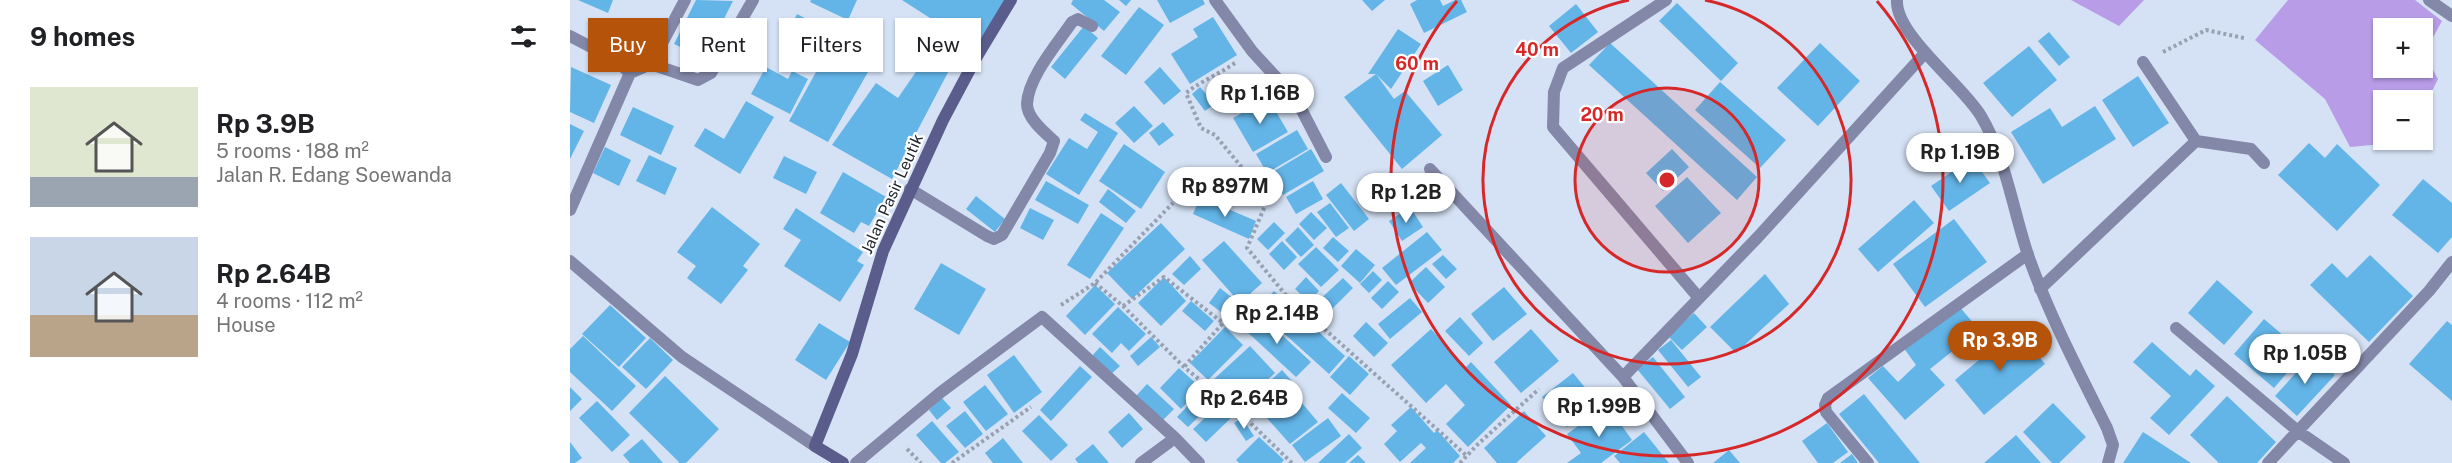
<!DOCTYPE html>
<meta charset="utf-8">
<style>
:root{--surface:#fff;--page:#f6f6f6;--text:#202124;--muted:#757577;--accent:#b45309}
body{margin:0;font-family:"Public Sans",sans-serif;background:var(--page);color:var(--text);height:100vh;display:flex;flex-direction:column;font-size:22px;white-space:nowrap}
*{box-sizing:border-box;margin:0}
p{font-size:20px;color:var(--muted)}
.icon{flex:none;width:33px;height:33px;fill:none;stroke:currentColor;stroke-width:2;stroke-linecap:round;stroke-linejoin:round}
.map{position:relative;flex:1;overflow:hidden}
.panel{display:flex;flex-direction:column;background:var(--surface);width:570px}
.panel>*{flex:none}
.banner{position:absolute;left:18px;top:18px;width:570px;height:54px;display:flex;gap:12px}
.buttons{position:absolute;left:1803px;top:18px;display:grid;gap:12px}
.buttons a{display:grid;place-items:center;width:60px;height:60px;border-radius:0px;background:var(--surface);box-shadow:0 2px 4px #0004;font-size:30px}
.price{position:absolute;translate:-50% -51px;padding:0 14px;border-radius:21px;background:#fff;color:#222;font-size:20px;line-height:39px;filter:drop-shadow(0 2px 3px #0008)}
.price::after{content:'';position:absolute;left:50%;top:36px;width:18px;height:14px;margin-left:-9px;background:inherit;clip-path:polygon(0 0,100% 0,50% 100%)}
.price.selected{background:var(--accent);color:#fff}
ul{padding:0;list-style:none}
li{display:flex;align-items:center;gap:18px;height:150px;padding:0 30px}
li span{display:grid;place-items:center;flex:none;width:168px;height:120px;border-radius:0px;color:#555}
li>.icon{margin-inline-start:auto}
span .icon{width:72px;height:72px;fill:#fffc;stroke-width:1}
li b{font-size:26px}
h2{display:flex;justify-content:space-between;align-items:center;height:72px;padding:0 30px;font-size:26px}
.tag{padding:0 21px;border-radius:0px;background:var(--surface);box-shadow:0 2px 4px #0004;font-size:21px;line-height:54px}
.tag.selected{background:var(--accent);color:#fff}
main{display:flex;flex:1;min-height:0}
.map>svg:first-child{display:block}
.forest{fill:#b89ce7;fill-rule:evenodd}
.building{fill:#63b4e7}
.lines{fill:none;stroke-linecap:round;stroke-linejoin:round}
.path{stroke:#97a1b1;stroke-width:4;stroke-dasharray:3 3;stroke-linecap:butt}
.street{stroke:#8488a8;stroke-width:12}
.secondary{stroke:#5a5d8b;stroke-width:12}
.ring{fill:none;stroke:#d62828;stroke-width:3}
.labels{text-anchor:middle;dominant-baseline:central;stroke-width:4.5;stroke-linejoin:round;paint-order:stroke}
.street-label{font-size:16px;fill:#22262e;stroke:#fff}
.centre{fill:#d62828;stroke:#fff;stroke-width:3}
.ring-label{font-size:18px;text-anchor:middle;font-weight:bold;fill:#d62828;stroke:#fff;stroke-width:4.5;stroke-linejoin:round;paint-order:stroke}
</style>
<main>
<section class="panel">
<h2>9 homes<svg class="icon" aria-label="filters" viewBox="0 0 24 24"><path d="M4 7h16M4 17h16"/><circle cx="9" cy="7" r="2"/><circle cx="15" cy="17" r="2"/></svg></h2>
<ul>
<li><span style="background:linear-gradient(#dfe7d0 75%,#9aa5b1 0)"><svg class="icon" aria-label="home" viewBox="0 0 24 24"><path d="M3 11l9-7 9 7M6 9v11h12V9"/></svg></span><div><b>Rp 3.9B</b><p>5 rooms · 188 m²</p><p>Jalan R. Edang Soewanda</p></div></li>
<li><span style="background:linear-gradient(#c9d6e8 65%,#b9a48a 0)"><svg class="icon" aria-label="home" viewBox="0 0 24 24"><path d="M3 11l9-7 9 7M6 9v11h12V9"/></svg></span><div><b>Rp 2.64B</b><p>4 rooms · 112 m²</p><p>House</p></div></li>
</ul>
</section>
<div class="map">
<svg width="1882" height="463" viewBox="0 0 1882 463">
<rect width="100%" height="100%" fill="#d5e2f5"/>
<path class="forest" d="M1501,0H1574L1549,26Z
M1718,0H1845L1872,21L1854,54L1868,79L1853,110L1852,100H1814V140H1826L1823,143L1780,147L1755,99L1685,40ZM1814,28H1852V68H1814Z"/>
<path class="building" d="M8,0H43L38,13Z
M126,0L163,1L134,58L104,44Z
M241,0H287L278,20L240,2Z
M332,0H438L405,47Z
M503,0H534L550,12L534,31L501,4Z
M549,0H561L556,6Z
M587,0H633L635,4L600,23Z
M792,0H815L802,11Z
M847,0H870L873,6L885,0H891L897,12L854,33L840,4Z
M1107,3L1168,63L1151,81L1089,21Z
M1006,4L1028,32L1001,53L979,26Z
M569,7L594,25L556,75L531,56Z
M227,14L262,32L244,68L209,50Z
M643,17L667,55L620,84L601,54L628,37L623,29Z
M514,26L528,38L495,79L481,67Z
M828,29L851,44L821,89L806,74H798Z
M1479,32L1500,57L1489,66L1468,41Z
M367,41L385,59L322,179L262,145L306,83L328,98Z
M262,43L302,65L258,142L219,121Z
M1040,43L1187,177L1167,200L1019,65Z
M1250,43L1290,81L1248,126L1207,88Z
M1459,46L1487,80L1442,117L1413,83Z
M878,65L893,90L868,106L853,81Z
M1,67L41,85L24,123L0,112Z
M196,67L218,79L222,71L238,79L220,114L181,94Z
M590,67L611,91L594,105L574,82Z
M806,74L824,99L835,91L872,135L832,169L774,97Z
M1568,76L1599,123L1563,147L1532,100Z
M1150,82L1216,140L1190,168L1125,110Z
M630,87L645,104L635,111L622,94Z
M698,98L718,132L683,152L663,118Z
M176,101L204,117L170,174L124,146L135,128L154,139Z
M564,106L583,126L564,143L545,123Z
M1525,106L1546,139L1473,184L1441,132L1480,108L1492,127Z
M63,107L104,126L91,155L50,135Z
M515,113L548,133L509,195L476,174L499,138L517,149L528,132L510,120Z
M593,122L604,135L589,146L579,133Z
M0,124L14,131L0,159Z
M727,130L738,149L697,173L686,154Z
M1739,143L1755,158L1767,144L1810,185L1767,231L1708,175Z
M554,144L595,172L571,209L529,181Z
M35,147L61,160L49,186L23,173Z
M741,149L754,171L713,195L701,173Z
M1102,149L1119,167L1093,191L1076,173Z
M79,155L107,168L95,195L66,181Z
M214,156L247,172L236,194L203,178Z
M1402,158L1420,183L1379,211L1361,186Z
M273,172L316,197L299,226L291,222L284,233L250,213Z
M1117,177L1151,213L1118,243L1085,206Z
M814,178L831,200L818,211L800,188Z
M1853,179L1882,203V237L1868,253L1822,215Z
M476,181L519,205L508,224L465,200Z
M743,181L753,199L726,214L716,197Z
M771,183L799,219L784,231L756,195Z
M538,189L566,211L556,223L529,202Z
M406,196L435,219L425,232L396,209Z
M630,197L686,221L679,239L623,214Z
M1344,200L1364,223L1308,272L1288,249Z
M760,203L779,228L766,237L747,212Z
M142,207L190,244L173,266L178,270L151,304L117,278L126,266L107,252Z
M840,207L853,227L832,241L819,221Z
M226,208L293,252L287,261L294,265L270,302L214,266L231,240L213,229Z
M460,208L484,220L473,240L450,228Z
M741,212L757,228L744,240L729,224Z
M531,213L554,228L520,279L497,265Z
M1384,219L1417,262L1355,307L1323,264Z
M704,222L715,233L698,250L687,239Z
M591,223L615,249L562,299L537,273Z
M728,227L744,245L731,257L715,240Z
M857,232L872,250L826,285L812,268Z
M763,237L779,251L768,262L753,248Z
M654,241L692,283L670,303L632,260Z
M712,241L727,257L714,270L699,254Z
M746,247L769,270L751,287L728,264Z
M786,249L805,265L790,283L771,266Z
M873,255L887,269L876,279L862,264Z
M1800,255L1843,296L1799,342L1740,285L1762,263L1777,278Z
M620,256L631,269L614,285L602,274Z
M371,263L416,289L389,335L344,309Z
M856,267L875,287L858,303L839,283Z
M803,271L812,280L799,293L790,284Z
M1195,274L1219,304L1166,353L1140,327Z
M594,277L616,301L591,326L568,303Z
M736,277L749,291L739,302L725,289Z
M773,278L783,288L756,315L746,303Z
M1647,280L1683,312L1654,345L1618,313Z
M818,281L829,292L812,309L801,298Z
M525,285L545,304L515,335L496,316Z
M934,287L957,314L923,341L901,314Z
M650,288L678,310L667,324L639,303Z
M704,291L775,356L759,374L687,309Z
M840,298L852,312L820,339L808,324Z
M621,301L644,321L635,331L612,311Z
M40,305L76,338L49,367L12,334Z
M1389,306L1409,330L1360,369L1375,385L1335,420L1298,378L1313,366L1328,382L1346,365L1333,347Z
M548,307L576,334L559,351L551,343L542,353L522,334Z
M688,313L741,362L726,377L674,329Z
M1124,313L1137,327L1112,350L1098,336Z
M890,317L913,343L899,356L875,331Z
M1694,319L1734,353L1704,388L1664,354Z
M1877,321L1882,325V401L1839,364Z
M796,322L818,343L804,357L783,336Z
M249,323L280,342L256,380L225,360Z
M655,327L673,345L638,380L620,363Z
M861,329L896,367L901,362L941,405L898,447L876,424L895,405L876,384L856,403L821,365Z
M961,329L989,361L951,393L924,362Z
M1446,329L1475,364L1414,415L1385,380Z
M13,336L66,386L42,411L0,372V349Z
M581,337L590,347L568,366L560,356Z
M80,338L103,360L76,389L52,367Z
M1101,340L1131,377L1118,387L1088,350Z
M1582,342L1620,376L1626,369L1645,386L1599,435L1580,418L1601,396L1563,362Z
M680,346L705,373L668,407L643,380Z
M530,347L550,366L539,376L521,357Z
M1743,354L1765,375L1727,416L1705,396Z
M444,355L472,392L444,413L417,375Z
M779,356L799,374L780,395L760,377Z
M1083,357L1115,397L1100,409L1067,369Z
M510,366L522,377L481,421L470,410Z
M609,368L631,388L611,409L590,388Z
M712,370L730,390L708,410L726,396L748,422L720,444L680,399Z
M1003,373L1028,403L997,427L972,397Z
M95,376L149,429L116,463H108L109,462L59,413Z
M577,384L604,409L592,421L566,396Z
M415,385L438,414L416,431L393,402Z
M0,387L12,399L0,411Z
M634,389L646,400L618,427L607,417Z
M772,393L800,418L786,433L758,408Z
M1294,394L1350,463H1309L1269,414Z
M1657,396L1706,442L1687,463H1649L1620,435Z
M372,398L381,408L367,420L359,410Z
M27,401L60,435L42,452L9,418Z
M652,402L664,415L636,442L623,429Z
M1483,403L1516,437L1489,463H1482L1453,432Z
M1037,405L1062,440L1031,463H997L1011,453L997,434Z
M841,407L864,433L867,430L890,456L883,463H840L856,448L851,443L830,462L814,444L827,431L821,425Z
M395,411L413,434L395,448L376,426Z
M954,411L976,436L946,463H927L914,448Z
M559,413L573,429L552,448L538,432Z
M469,415L498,445L481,461L452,431Z
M672,418L684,436L676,441L664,423Z
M758,418L771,436L735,462L722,445Z
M362,421L389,452L375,463H371L346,435Z
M1257,423L1278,452L1263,463H1248L1232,441Z
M1074,432L1099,463H1050L1044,456Z
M1573,432L1621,463H1553Z
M779,434L792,448L775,463H748Z
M1446,435L1471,463H1414Z
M689,437L714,460L711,463H669L666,460Z
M433,438L453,463H423L415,453Z
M72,439L93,463H60L53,455Z
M0,442L12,458L5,463H0Z
M523,444L539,463H508L505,459Z
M1159,450L1170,463H1143Z
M1282,454L1288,463H1270Z
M788,455L796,463H779Z"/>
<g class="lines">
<path class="path" d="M1593,52L1636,30L1674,38
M665,63C649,74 631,81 616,93L631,128L645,135L698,199L677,248L715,294L897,456
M525,283L553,306L614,367L667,410L722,463
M491,305L525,283L603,203
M553,306L594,277L653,323L614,367
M337,449L351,463
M382,463L461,407
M890,463L908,444L969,389"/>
<path class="street" d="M645,0L682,51L726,99L756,157
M1096,0L993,68L984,92L983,127L1129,298
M1327,0C1325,35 1392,84 1411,116C1436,158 1443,211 1459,258C1480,317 1509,372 1537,428L1543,445L1538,463
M1859,0L1882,16
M0,36L46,60L60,73
M1573,62L1626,141
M81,64L128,80L141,73L183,0
M860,169L1053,377
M340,189L417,236L424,239L432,235L480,153L484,141C474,132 457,118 457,104C458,77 488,43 502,22L508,19L522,26
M0,210L60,73L81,64L115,0
M0,261L112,357L245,446
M1470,289L1626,141L1681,149L1694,163
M1606,328L1729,432L1774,463
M286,463L371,392L472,317L605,438L629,463
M571,463L605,438
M1118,463L1053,377L1188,237L1355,53
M1298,463L1256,412L1255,405L1258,398L1458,254
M1698,463L1859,291L1882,262"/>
<path class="secondary" d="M273,463L245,446L282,354L313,251L373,120L406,58L441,0"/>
</g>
<circle cx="1097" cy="180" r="92" fill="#d62828" fill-opacity=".12"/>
<g class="ring">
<circle cx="1097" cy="180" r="92"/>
<path d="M1135 0A184 184 0 1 1 1059 0"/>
<path d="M1307 1A276 276 0 1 1 887 1"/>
</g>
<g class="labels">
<g class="street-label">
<text transform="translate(322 194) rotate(-66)">Jalan Pasir Leutik</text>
</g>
</g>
<circle cx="1097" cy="180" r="9" class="centre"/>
<g class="ring-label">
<text x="967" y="56">40 m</text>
<text x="847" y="70">60 m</text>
<text x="1032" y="121">20 m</text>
</g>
</svg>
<div class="buttons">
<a>+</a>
<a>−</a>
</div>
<b class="price" style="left:690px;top:125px">Rp 1.16B</b>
<b class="price" style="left:1390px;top:184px">Rp 1.19B</b>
<b class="price" style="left:655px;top:218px">Rp 897M</b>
<b class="price" style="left:836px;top:224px">Rp 1.2B</b>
<b class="price" style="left:707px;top:345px">Rp 2.14B</b>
<b class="price selected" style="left:1430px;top:372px">Rp 3.9B</b>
<b class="price" style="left:1735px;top:385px">Rp 1.05B</b>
<b class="price" style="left:674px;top:430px">Rp 2.64B</b>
<b class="price" style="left:1029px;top:438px">Rp 1.99B</b>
<div class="banner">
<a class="tag selected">Buy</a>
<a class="tag">Rent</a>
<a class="tag">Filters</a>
<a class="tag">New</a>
</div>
</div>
</main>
